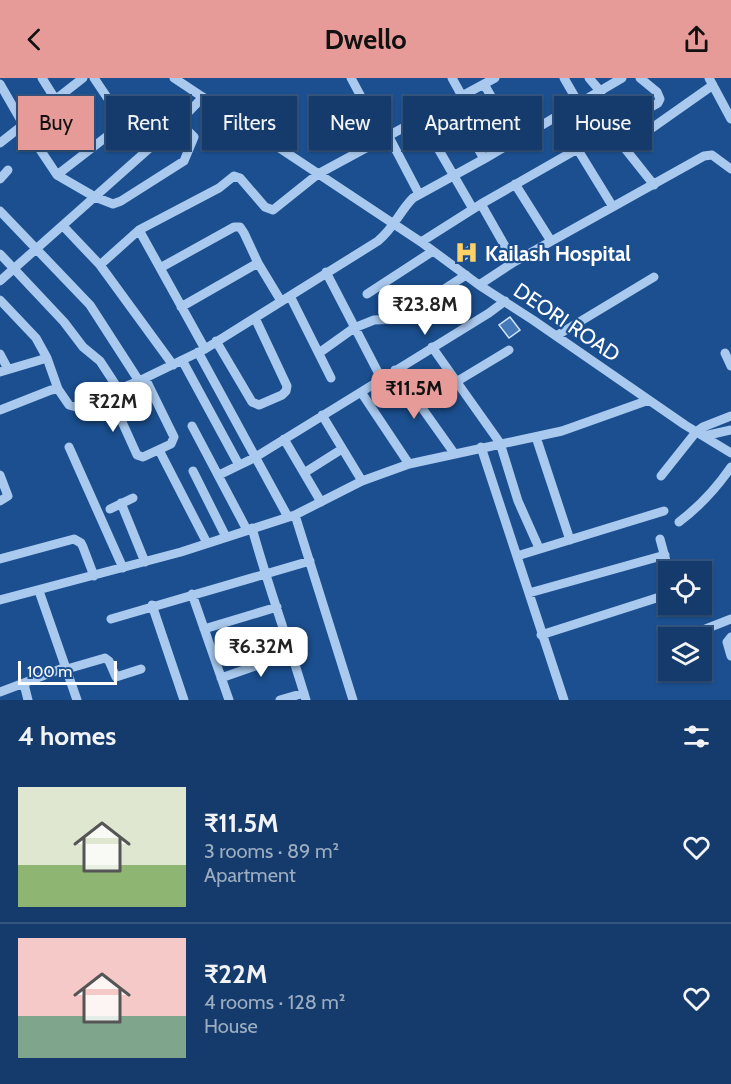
<!DOCTYPE html>
<meta charset="utf-8">
<style>
:root{--surface:#143b6b;--page:#1d4271;--text:#f1f3f6;--muted:#9dadc1;--line:#33557e;--accent:#e69b98}
body{margin:0;font-family:Cabin,sans-serif;background:var(--page);color:var(--text);height:100vh;display:flex;flex-direction:column;font-size:22px;white-space:nowrap}
*{box-sizing:border-box;margin:0}
p{font-size:20px;color:var(--muted)}
.icon{flex:none;width:33px;height:33px;fill:none;stroke:currentColor;stroke-width:2;stroke-linecap:round;stroke-linejoin:round}
.map{position:relative;height:622px;overflow:hidden}
.drawer{display:flex;flex-direction:column;background:var(--surface);flex:1}
.drawer>*{flex:none}
.top-card{position:absolute;left:18px;top:18px;width:696px;height:54px;display:flex;gap:12px}
.controls{position:absolute;left:658px;top:483px;display:grid;gap:12px}
.controls a{display:grid;place-items:center;width:54px;height:54px;border-radius:0px;background:var(--surface);box-shadow:0 2px 4px #0004,0 0 0 2px var(--line);font-size:30px}
.scale{position:absolute;left:18px;bottom:15px;width:99px;box-sizing:border-box;padding-left:6px;border:3px solid #fff;border-top:0;font-size:16px;line-height:21px;white-space:nowrap;color:#fff;-webkit-text-stroke:4px #1b4f8f;paint-order:stroke}
.price{position:absolute;translate:-50% -51px;padding:0 14px;border-radius:12px;background:#fff;color:#222;font-size:20px;line-height:39px;filter:drop-shadow(0 2px 3px #0008)}
.price::after{content:'';position:absolute;left:50%;top:36px;width:18px;height:14px;margin-left:-9px;background:inherit;clip-path:polygon(0 0,100% 0,50% 100%)}
.price.selected{background:var(--accent);color:#111}
ul{padding:0;list-style:none}
li{display:flex;align-items:center;gap:18px;height:150px;padding:0 18px}
li+li{border-top:2px solid var(--line)}
li span{display:grid;place-items:center;flex:none;width:168px;height:120px;border-radius:0px;color:#555}
li>.icon{margin-inline-start:auto}
span .icon{width:72px;height:72px;fill:#fffc;stroke-width:1}
li b{font-size:26px}
h2{display:flex;justify-content:space-between;align-items:center;height:72px;padding:0 18px;font-size:26px}
.tag{padding:0 21px;border-radius:0px;background:var(--surface);box-shadow:0 2px 4px #0004,0 0 0 2px var(--line);font-size:21px;line-height:54px}
.tag.selected{background:var(--accent);color:#111}
header{display:flex;justify-content:space-between;align-items:center;height:78px;padding:0 18px;background:var(--accent);color:#111;font-size:27px;font-weight:800}
.map>svg:first-child{display:block}
.building{fill:#4478b7;stroke:#cfe3fa;stroke-width:1.5}
.lines{fill:none;stroke-linecap:round;stroke-linejoin:round}
.minor{stroke:#a9c9ee;stroke-width:9}
.labels{text-anchor:middle;dominant-baseline:central;stroke-width:4.5;stroke-linejoin:round;paint-order:stroke}
.poi-label{font-size:21px;font-weight:bold;fill:#fff;stroke:#1b4f8f;text-anchor:start}
.street-label{font-size:21px;fill:#fff;stroke:#1b4f8f}
</style>
<header><svg class="icon" aria-label="back" viewBox="0 0 24 24"><path d="M15 5l-7 7 7 7"/></svg>Dwello<svg class="icon" aria-label="share" viewBox="0 0 24 24"><path d="M12 15V3M7 8l5-5 5 5M5 13v7h14v-7"/></svg></header>
<div class="map">
<svg width="731" height="622" viewBox="0 0 731 622">
<rect width="100%" height="100%" fill="#1b4f8f"/>
<path class="building" d="M471,167L476,174L463,183L458,175Z
M510,239L520,252L509,260L499,247Z"/>
<g class="lines">
<path class="minor" d="M42,0L81,62
M94,0L125,46
M174,0L421,164L479,207L533,242L685,347L731,375
M351,0L383,60
M452,0L462,18
M564,0L579,26
M589,0L601,14
M709,0L731,41
M0,6L23,46L57,97L95,119L113,126L121,123L184,83L194,59L179,44L150,25L57,97
M484,6L516,62
M452,24L484,81
M421,41L473,131
M611,53L654,107
M388,57L419,116
M0,65L83,0
M625,69L713,7
M578,72L613,129
M0,101L8,92
M515,106L551,163
M481,126L514,184
M0,133L90,227L139,303
M63,148L100,187L173,287
M139,152L205,271
M421,164L481,126L658,25L660,21L657,14L640,0
M0,176L64,244L83,269L100,283L119,312
M100,187L139,152L219,110L234,98L240,100L265,129L273,132L318,96L495,0
M160,190L234,149H240L244,155L258,185
M326,194L381,300
M0,203L179,44L203,19
M479,207L514,184L704,78L712,77L731,91
M367,216L433,173
M290,218L331,300
M0,222L36,260L47,280
M181,229L258,185L281,223
M556,258L654,199
M216,263L252,324L259,327L282,317L286,313L287,308L255,240
M432,269L500,365L518,423L539,470
M198,274L288,439
M319,275L354,250L374,242L398,241L466,197
M725,275L731,288
M0,276L8,291
M182,282L239,387
M395,292L454,375
M0,294L47,280L58,311
M456,304L509,272
M361,314L489,235L505,223
M109,315L137,377L143,379L171,366L174,359L145,300
M0,332L51,312L58,311L69,327L76,329L139,303L205,271L378,163C395,149 399,134 413,120L484,81L622,0
M322,337L362,403
M192,348L247,452
M704,358L731,352
M536,359L570,462
M284,361L321,424
M69,369L123,490
M481,369L564,622
M159,372L207,465
M193,393L226,459
M304,395L342,371
M0,397L8,418L0,423
M219,397L254,380L361,314L409,386
M661,398L696,354L703,349L731,338
M121,425L145,484
M110,431L133,420
M295,437L353,622
M679,444C700,428 716,411 731,389
M252,450C268,508 289,565 306,622
M660,461L669,494
M517,478L664,433
M0,481L74,461L81,465L83,469L94,498
M39,513L77,622
M529,515L665,477
M192,516L229,622
M0,522L181,474L295,437L362,403L409,386L562,353L649,322
M679,526L680,531
M152,527L184,622
M111,541L310,483
M204,551L277,529
M703,552L731,541
M541,557L669,516
M731,559L727,564L731,578
M67,591L105,580L109,583L116,599L141,591
M221,600L292,575
M24,606L28,622
M0,614L66,589
M280,622L304,615"/>
</g>
<defs>
<symbol id="hospital-bare" viewBox="-9 -9 18 18"><path d="M-5-5h3v3.5h4V-5h3V5h-3V1.5h-4V5h-3Z" fill="#ffd166" stroke="#1b4f8f" stroke-width="2.5" paint-order="stroke"/></symbol>
</defs>
<g fill-rule="evenodd">
<use href="#hospital-bare" x="450" y="158" width="33" height="33"/>
</g>
<g class="labels">
<g class="poi-label">
<text x="485" y="175">Kailash Hospital</text>
</g>
<g class="street-label">
<text transform="translate(567 244) rotate(34)">DEORI ROAD</text>
</g>
</g>
</svg>
<div class="controls">
<a><svg class="icon" aria-label="locate" viewBox="0 0 24 24"><circle cx="12" cy="12" r="6"/><path d="M12 2v4M12 18v4M2 12h4M18 12h4"/></svg></a>
<a><svg class="icon" aria-label="layers" viewBox="0 0 24 24"><path d="M12 4l9 5-9 5-9-5zM3 14l9 5 9-5"/></svg></a>
</div>
<div class="scale">100 m</div>
<b class="price" style="left:425px;top:258px">₹23.8M</b>
<b class="price selected" style="left:414px;top:342px">₹11.5M</b>
<b class="price" style="left:113px;top:355px">₹22M</b>
<b class="price" style="left:261px;top:600px">₹6.32M</b>
<div class="top-card">
<a class="tag selected">Buy</a>
<a class="tag">Rent</a>
<a class="tag">Filters</a>
<a class="tag">New</a>
<a class="tag">Apartment</a>
<a class="tag">House</a>
</div>
</div>
<section class="drawer">
<h2>4 homes<svg class="icon" aria-label="filters" viewBox="0 0 24 24"><path d="M4 7h16M4 17h16"/><circle cx="9" cy="7" r="2"/><circle cx="15" cy="17" r="2"/></svg></h2>
<ul>
<li><span style="background:linear-gradient(#dfe7d0 65%,#8fb573 0)"><svg class="icon" aria-label="home" viewBox="0 0 24 24"><path d="M3 11l9-7 9 7M6 9v11h12V9"/></svg></span><div><b>₹11.5M</b><p>3 rooms · 89 m²</p><p>Apartment</p></div><svg class="icon" aria-label="heart" viewBox="0 0 24 24"><path d="M12 20l-8-8c-3-5 5-10 8-4 3-6 11-1 8 4z"/></svg></li>
<li><span style="background:linear-gradient(#f6c9c9 65%,#7fa58c 0)"><svg class="icon" aria-label="home" viewBox="0 0 24 24"><path d="M3 11l9-7 9 7M6 9v11h12V9"/></svg></span><div><b>₹22M</b><p>4 rooms · 128 m²</p><p>House</p></div><svg class="icon" aria-label="heart" viewBox="0 0 24 24"><path d="M12 20l-8-8c-3-5 5-10 8-4 3-6 11-1 8 4z"/></svg></li>
</ul>
</section>
